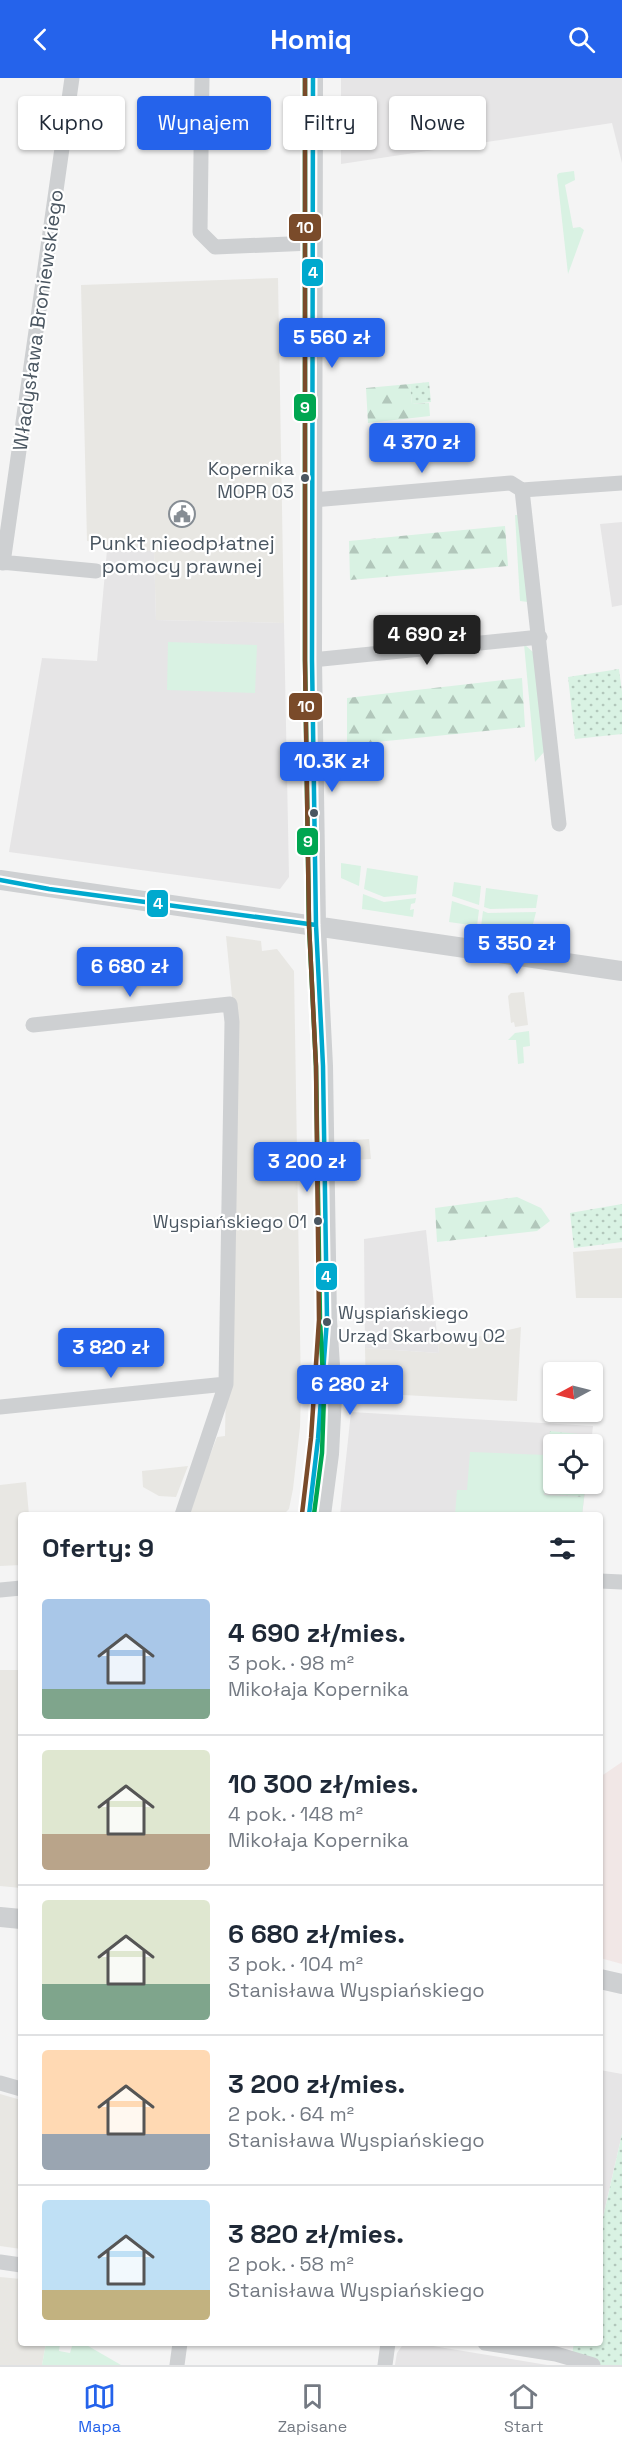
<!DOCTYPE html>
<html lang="pl">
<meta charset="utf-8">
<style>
:root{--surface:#fff;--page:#f2f2f3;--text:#1f2937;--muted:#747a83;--line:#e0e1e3;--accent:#2563eb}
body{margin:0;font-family:"Space Grotesk",sans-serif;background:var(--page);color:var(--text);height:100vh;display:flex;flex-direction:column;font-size:22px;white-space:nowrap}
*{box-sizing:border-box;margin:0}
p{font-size:20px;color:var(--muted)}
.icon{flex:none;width:33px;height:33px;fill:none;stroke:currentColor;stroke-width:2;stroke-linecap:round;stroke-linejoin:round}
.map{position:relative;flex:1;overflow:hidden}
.side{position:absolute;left:18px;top:1434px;width:585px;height:834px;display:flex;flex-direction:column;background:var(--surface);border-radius:6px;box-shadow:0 2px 4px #0004}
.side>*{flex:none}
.hud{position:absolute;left:18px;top:18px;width:586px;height:54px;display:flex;gap:12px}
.needle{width:39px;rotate:263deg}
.buttons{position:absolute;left:543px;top:1284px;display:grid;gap:12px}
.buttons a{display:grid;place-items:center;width:60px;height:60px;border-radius:6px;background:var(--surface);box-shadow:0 2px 4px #0004;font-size:30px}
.price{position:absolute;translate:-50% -51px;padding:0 14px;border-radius:6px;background:var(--accent);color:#fff;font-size:20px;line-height:39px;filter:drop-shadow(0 2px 3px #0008)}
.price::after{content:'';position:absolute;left:50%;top:36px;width:18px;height:14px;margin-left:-9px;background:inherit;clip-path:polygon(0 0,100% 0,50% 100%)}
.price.current{background:#222;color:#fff}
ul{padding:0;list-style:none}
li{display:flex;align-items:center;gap:18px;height:150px;padding:0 24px}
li+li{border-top:2px solid var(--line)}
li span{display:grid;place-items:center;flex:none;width:168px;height:120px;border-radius:6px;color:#555}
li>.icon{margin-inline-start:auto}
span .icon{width:72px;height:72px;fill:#fffc;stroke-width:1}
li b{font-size:26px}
h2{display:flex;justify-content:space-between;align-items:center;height:72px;padding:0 24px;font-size:26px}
.pill{padding:0 21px;border-radius:6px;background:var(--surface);box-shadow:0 2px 4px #0004;font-size:21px;line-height:54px}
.pill.current{background:var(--accent);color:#fff}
header{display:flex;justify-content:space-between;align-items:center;height:78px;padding:0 24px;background:var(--accent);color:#fff;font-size:27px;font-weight:600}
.dock{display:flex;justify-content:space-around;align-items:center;height:84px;border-top:2px solid var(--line);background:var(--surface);font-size:16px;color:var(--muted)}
.dock a{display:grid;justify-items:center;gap:3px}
.dock .current{color:var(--accent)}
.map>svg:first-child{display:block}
.commercial{fill:#e8e7e3}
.education{fill:#e6e5e6}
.medical{fill:#f1e7e6}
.green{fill:#d9f2e3}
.forest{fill:url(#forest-firs)}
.park{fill:url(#park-dots)}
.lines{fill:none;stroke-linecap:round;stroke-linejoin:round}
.minor{stroke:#ced0d2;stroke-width:15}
.tertiary{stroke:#ced0d2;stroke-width:20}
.bus-1-casing{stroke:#fff;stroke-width:9}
.bus-2-casing{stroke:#fff;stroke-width:9}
.bus-3-casing{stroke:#fff;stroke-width:9}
.bus-1{stroke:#00a9ce;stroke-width:4.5}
.bus-2{stroke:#00a651;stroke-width:4.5}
.bus-3{stroke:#7a4b2a;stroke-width:4.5}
.bus-dot{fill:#4a5661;stroke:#fff;stroke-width:2}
.labels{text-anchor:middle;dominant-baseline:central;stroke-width:4.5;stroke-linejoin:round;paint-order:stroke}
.bus-label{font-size:18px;fill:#4a5661;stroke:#fff;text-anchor:end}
.street-label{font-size:20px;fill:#4a5661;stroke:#fff}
.poi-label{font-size:20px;fill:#4a5661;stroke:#fff}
.line-badge{stroke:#fff;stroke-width:2}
.badge-label{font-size:16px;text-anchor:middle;font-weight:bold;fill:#fff}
</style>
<header><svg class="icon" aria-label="back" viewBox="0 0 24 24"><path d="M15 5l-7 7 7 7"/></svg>Homiq<svg class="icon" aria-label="search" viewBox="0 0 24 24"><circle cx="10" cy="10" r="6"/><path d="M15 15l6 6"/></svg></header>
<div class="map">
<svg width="622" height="2287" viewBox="0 0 622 2287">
<defs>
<pattern id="forest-firs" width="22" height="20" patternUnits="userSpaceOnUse" patternTransform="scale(1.5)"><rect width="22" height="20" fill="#d9f2e3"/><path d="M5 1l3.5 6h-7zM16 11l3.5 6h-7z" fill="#b2c7bb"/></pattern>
<pattern id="park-dots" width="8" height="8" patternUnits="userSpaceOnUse" patternTransform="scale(1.5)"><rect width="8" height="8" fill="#d9f2e3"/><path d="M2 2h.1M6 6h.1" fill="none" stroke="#b2c7bb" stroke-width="1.8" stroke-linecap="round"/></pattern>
</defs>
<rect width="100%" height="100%" fill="#f4f4f4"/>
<path class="commercial" d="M278,200L284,545L156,542L154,473L107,472L101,465L87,463L81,207Z
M226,858L261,863L262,873L277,871L294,893L301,1315L300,1349L293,1411L289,1431L283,1437H187L217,1359L225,1358L233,929Z
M524,914L528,947L515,949L514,944L511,945L508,918L511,915Z
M369,1061L371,1081L354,1082L353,1062Z
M622,1170V1220H576L573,1174Z
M521,1249L517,1323L366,1315L365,1270L439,1275L438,1264L463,1262Z
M188,1388L176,1419L159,1418L143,1409L142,1393Z
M26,1404L29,1437H21V1487L0,1488V1407Z
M0,1592H21V1810L0,1808Z
M0,2016L21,2022V2171L0,2168Z
M0,2199L21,2201V2265H46L42,2287H0Z"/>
<path class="education" d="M341,0H622V85L612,45L341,86Z
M622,444V527L612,529L600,446Z
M107,472L154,473L156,542L284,545L289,799L280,811L9,774L42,580L97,583Z
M426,1152L439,1275L365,1270L364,1161Z
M351,1334L593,1348L591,1366H554V1406H586L582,1437H340Z
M600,1992L622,1996V2056L600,2152Z
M404,2265H415L547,2287H395L397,2275Z"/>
<path class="medical" d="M622,1684V1886L600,1880V1699Z"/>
<path class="green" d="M574,93L575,102L565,107L573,150L580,149L584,152L568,196L557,97L559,95Z
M515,437H519L528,524L520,523Z
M168,564L257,567L255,615L167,612Z
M524,566L534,575L544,674L535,684Z
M341,785L361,788L359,808L341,800Z
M367,790L418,798L416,816L384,819L364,811Z
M454,804L481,808L479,827L452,818Z
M486,810L538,817L536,830L490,831L484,829Z
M363,816L384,824L416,820L415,825L411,826L410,832L414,831L413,839L362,831Z
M452,823L479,832L477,848L449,844Z
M483,833L488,835L536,834L531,854L529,856L481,849Z
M529,953L530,968L523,969L524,985L518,986L516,962H508L515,955Z
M470,1374L546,1377L544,1417L584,1419L582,1437H455L457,1412H467Z
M46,2265H64L60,2266L59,2273L70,2275L72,2268L68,2265H83L121,2287H42Z"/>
<path class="forest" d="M410,306L412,326L429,325L430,338L368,345L366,310Z
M505,448L508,488L350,502L349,463Z
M522,600L525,649L347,667V620Z
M517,1119L541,1130L550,1143L537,1153L437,1164L435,1130Z"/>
<path class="park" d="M429,304L431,324L412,326L410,306Z
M619,591L622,614V656L575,661L568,599Z
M622,1126V1164L574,1170L570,1135Z
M550,1353L589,1357L588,1366H554V1406H585L584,1419L544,1415Z
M622,2056V2287H570L574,2265H600V2153Z"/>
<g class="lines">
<path class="minor" d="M202,0L200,154L215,169L312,165
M522,412L559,746
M313,422L511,405L522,412L622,405
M0,484L96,493
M3,485L72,0
M312,582L540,559
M33,947L230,926L232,944L226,1306L182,1437
M0,1329L226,1306
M600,1503L622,1504
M0,1512L21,1510
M0,2005L21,2011
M0,2184L21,2187
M485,2265L556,2276L593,2287
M177,2287L180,2265
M385,2287L388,2265"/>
<path class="tertiary" d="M313,0L312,582L316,847L323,988L327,1242L332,1318L329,1376L321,1437
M0,802L622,893
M0,1839L21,1841
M600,1901L622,1906"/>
<defs>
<path id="bus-1" d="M0,802L49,811L316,847
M309,1437L318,1361L327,1242L323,988L316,847L312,582L313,0"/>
<path id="bus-2" d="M305,0V582L309,847L316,988L320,1242L324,1318L322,1375L314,1436"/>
<path id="bus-3" d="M302,1436L311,1360L319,1242L316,988L309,847L305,582V0"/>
</defs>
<use href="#bus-1" class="bus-1-casing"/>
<use href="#bus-2" class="bus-2-casing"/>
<use href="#bus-3" class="bus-3-casing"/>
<use href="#bus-1" class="bus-1"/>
<use href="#bus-2" class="bus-2"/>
<use href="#bus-3" class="bus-3"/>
</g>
<defs>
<symbol id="civic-ring" viewBox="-11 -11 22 22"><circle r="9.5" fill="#fff" stroke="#868d94" stroke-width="1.5"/><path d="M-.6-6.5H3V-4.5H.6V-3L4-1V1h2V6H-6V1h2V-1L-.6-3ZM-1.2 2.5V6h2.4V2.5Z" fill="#868d94"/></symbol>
</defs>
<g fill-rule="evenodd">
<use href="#civic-ring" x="167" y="421" width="30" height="30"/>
</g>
<g class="bus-dot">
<circle cx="305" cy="400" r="5"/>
<circle cx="314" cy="735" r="5"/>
<circle cx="318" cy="1143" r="5"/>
<circle cx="327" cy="1244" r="5"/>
</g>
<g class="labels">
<g class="bus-label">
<text x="294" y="390">Kopernika<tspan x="294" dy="23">MOPR 03</tspan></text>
<text x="307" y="1143">Wyspiańskiego 01</text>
<text x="338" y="1234" text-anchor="start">Wyspiańskiego<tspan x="338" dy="23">Urząd Skarbowy 02</tspan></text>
</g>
<g class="street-label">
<text transform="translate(38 242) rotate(-82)">Władysława Broniewskiego</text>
</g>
<g class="poi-label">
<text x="182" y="465">Punkt nieodpłatnej<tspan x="182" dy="23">pomocy prawnej</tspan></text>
</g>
</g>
<g class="line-badge">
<rect x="288" y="135" width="34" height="29" rx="6" fill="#7a4b2a"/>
<rect x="301" y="180" width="23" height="29" rx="6" fill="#00a9ce"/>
<rect x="293" y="315" width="24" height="29" rx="6" fill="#00a651"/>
<rect x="288" y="614" width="35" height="29" rx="6" fill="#7a4b2a"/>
<rect x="296" y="749" width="23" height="29" rx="6" fill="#00a651"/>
<rect x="146" y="811" width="23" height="29" rx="6" fill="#00a9ce"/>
<rect x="315" y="1184" width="23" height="29" rx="6" fill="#00a9ce"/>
</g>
<g class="badge-label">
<text x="305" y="155">10</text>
<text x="313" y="200">4</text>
<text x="305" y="335">9</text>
<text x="306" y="634">10</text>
<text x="308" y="769">9</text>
<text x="158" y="831">4</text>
<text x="326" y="1204">4</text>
</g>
</svg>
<div class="buttons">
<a><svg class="needle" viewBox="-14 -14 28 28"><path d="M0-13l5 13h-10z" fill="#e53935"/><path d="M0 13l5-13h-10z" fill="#747a83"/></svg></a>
<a><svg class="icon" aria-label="locate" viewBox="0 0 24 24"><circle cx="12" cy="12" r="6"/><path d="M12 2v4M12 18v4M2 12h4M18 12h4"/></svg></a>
</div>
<b class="price" style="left:332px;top:291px">5 560 zł</b>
<b class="price" style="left:422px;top:396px">4 370 zł</b>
<b class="price current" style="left:427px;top:588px">4 690 zł</b>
<b class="price" style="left:332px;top:715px">10.3K zł</b>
<b class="price" style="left:517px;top:897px">5 350 zł</b>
<b class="price" style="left:130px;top:920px">6 680 zł</b>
<b class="price" style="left:307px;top:1115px">3 200 zł</b>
<b class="price" style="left:111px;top:1301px">3 820 zł</b>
<b class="price" style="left:350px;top:1338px">6 280 zł</b>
<div class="hud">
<a class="pill">Kupno</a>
<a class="pill current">Wynajem</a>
<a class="pill">Filtry</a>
<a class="pill">Nowe</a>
</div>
<section class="side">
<h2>Oferty: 9<svg class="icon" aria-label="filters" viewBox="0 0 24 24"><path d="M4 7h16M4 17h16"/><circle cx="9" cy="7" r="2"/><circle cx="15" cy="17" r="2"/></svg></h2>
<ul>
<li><span style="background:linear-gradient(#a9c7e8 75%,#7fa58c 0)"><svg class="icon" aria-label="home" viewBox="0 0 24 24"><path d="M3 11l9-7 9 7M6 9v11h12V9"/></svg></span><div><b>4 690 zł/mies.</b><p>3 pok. · 98 m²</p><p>Mikołaja Kopernika</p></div></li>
<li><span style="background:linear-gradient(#dfe7d0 70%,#b9a48a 0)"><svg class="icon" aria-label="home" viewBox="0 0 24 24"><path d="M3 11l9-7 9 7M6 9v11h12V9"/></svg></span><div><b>10 300 zł/mies.</b><p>4 pok. · 148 m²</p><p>Mikołaja Kopernika</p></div></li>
<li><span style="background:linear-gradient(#dfe7d0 70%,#7fa58c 0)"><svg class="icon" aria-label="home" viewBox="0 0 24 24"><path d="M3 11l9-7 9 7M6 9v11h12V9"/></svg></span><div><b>6 680 zł/mies.</b><p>3 pok. · 104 m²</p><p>Stanisława Wyspiańskiego</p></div></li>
<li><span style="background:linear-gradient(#ffd9b3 70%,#9aa5b1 0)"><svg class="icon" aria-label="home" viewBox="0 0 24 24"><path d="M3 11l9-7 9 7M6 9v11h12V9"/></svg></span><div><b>3 200 zł/mies.</b><p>2 pok. · 64 m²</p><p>Stanisława Wyspiańskiego</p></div></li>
<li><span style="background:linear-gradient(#bfe0f5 75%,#c2b280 0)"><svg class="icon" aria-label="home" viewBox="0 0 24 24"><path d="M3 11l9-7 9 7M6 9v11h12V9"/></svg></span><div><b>3 820 zł/mies.</b><p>2 pok. · 58 m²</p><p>Stanisława Wyspiańskiego</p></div></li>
</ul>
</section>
</div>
<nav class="dock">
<a class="current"><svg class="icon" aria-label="map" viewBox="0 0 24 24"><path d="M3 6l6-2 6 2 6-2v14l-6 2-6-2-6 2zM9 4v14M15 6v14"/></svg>Mapa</a>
<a><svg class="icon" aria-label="saved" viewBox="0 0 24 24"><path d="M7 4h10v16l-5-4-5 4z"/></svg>Zapisane</a>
<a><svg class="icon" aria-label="home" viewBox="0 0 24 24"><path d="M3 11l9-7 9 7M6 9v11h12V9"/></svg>Start</a>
</nav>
